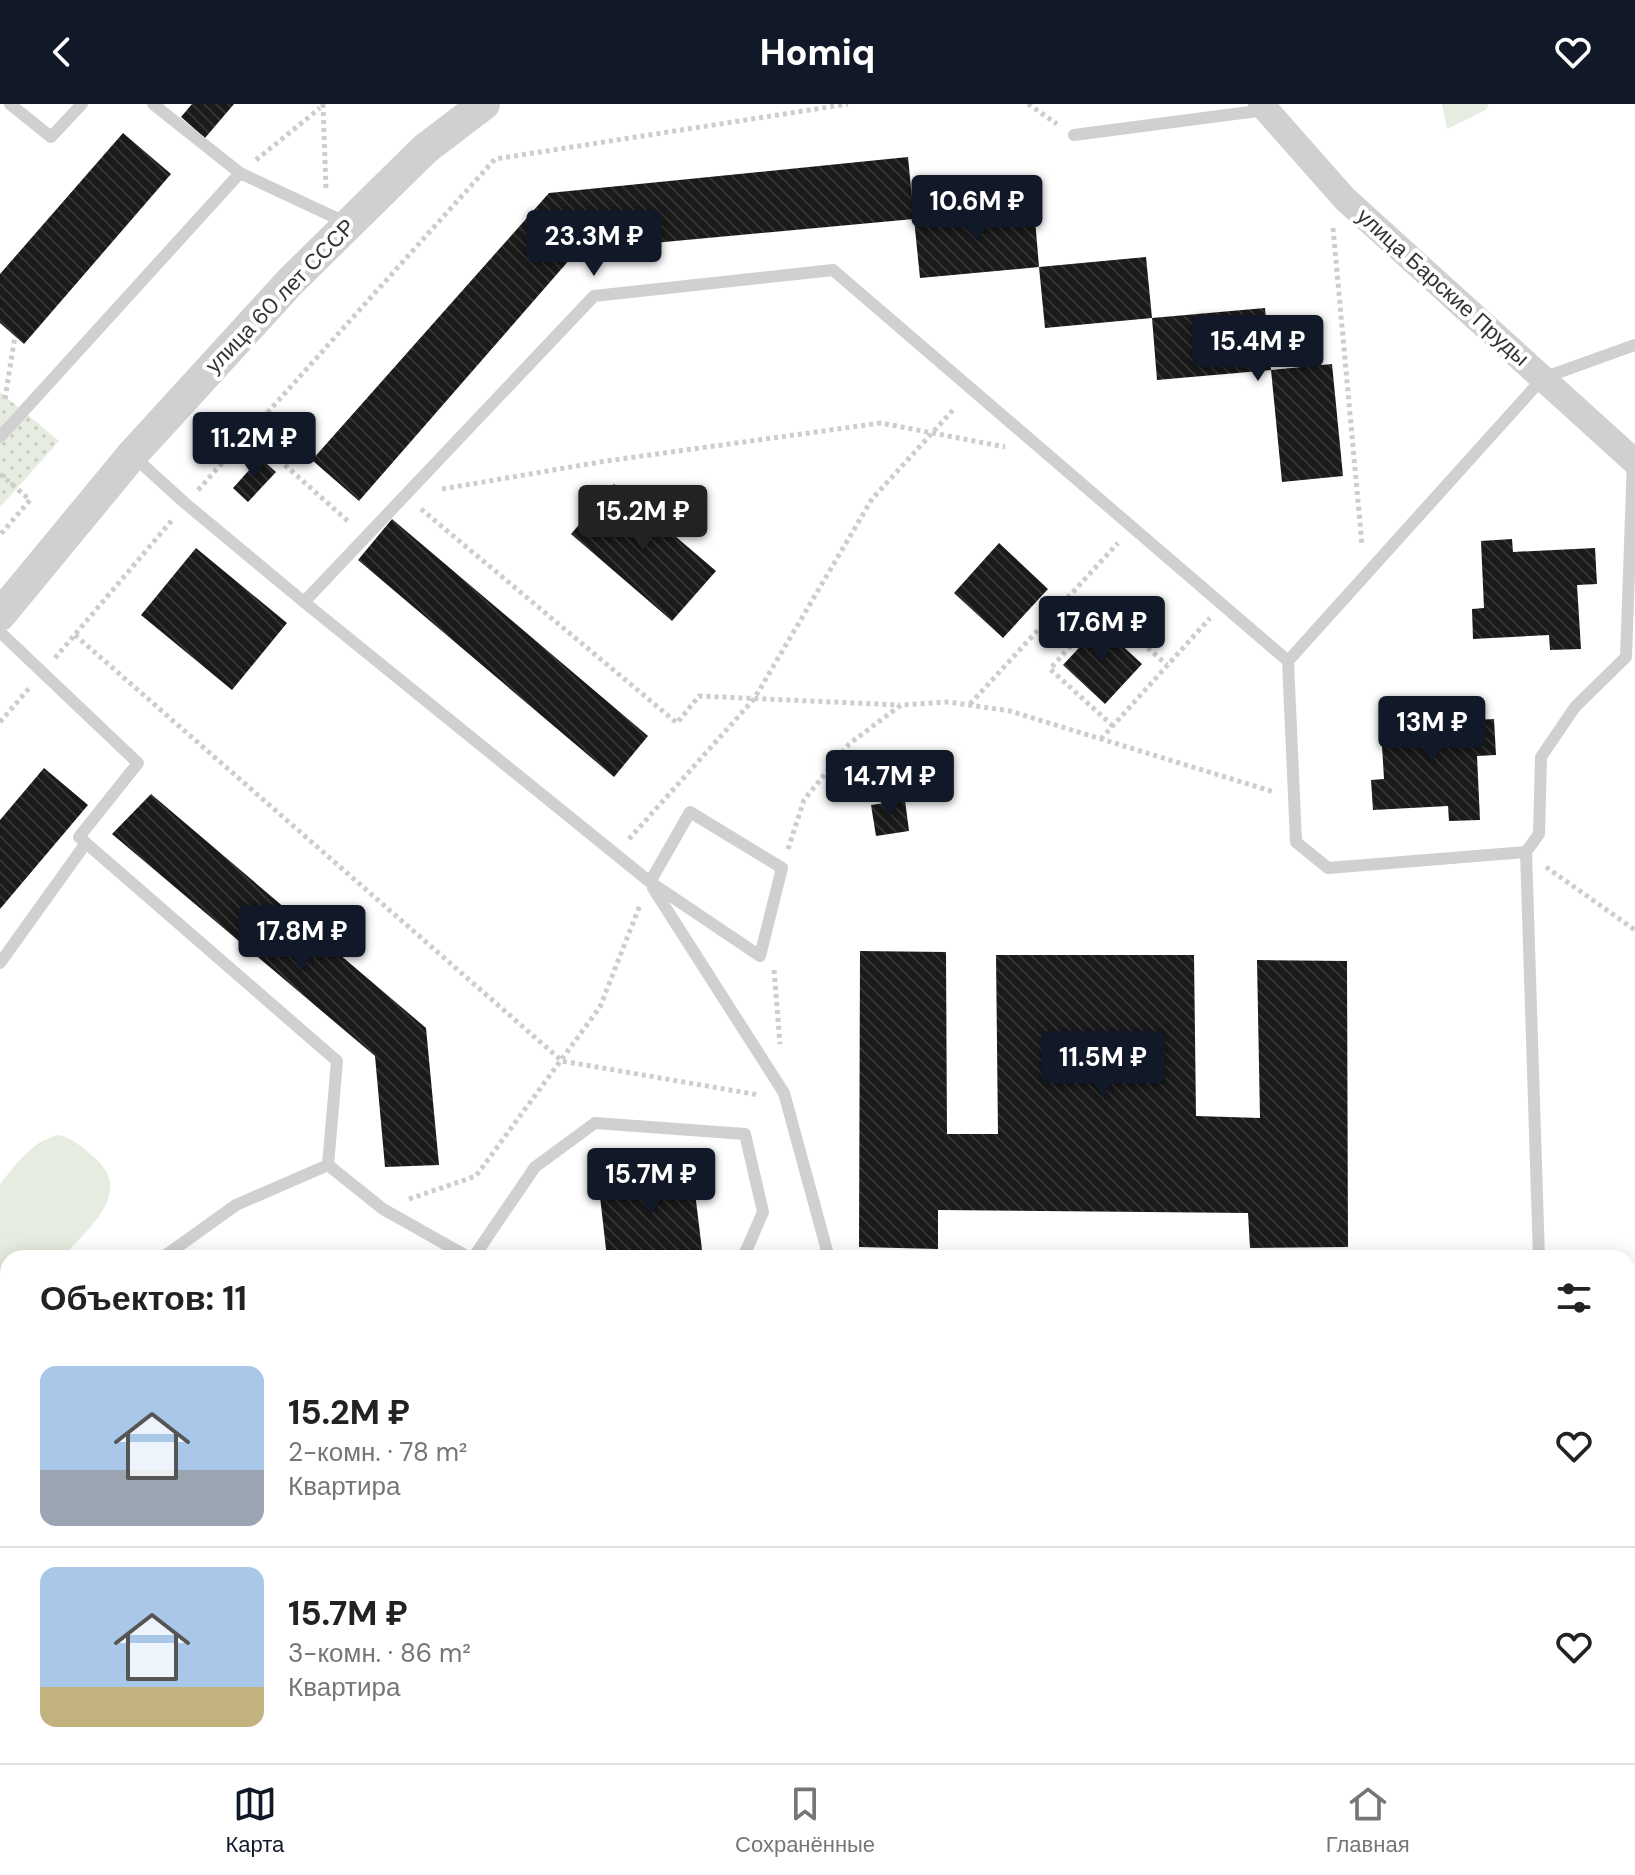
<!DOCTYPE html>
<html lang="ru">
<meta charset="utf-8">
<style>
:root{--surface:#fff;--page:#f6f6f6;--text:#222;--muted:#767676;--line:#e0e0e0;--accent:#111827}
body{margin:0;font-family:"DM Sans",sans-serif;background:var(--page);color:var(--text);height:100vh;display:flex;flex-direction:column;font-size:30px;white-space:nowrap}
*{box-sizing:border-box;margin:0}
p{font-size:26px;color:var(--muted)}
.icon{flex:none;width:44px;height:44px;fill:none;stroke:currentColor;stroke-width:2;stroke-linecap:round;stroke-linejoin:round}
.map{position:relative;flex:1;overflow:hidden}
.drawer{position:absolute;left:0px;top:1146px;width:1636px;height:514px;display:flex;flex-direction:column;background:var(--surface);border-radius:24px 24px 0 0;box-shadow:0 4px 20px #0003}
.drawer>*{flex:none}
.price{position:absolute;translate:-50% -68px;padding:0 18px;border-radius:8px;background:var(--accent);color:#fff;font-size:26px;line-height:52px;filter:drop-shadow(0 2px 4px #0008)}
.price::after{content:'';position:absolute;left:50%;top:48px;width:24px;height:18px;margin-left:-12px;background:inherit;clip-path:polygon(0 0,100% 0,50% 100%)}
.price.on{background:#222;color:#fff}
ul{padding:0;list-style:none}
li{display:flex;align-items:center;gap:24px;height:200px;padding:0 40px}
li+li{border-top:2px solid var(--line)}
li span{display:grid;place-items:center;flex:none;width:224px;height:160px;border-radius:16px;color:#555}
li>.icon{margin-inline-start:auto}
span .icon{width:96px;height:96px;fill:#fffc;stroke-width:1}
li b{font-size:34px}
h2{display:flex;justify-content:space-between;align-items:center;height:96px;padding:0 40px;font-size:34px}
header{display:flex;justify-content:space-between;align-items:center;height:104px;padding:0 40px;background:var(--accent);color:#fff;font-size:36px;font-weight:800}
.dock{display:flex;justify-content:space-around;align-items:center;height:112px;border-top:2px solid var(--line);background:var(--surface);font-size:22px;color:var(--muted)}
.dock a{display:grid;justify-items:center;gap:4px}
.dock .on{color:var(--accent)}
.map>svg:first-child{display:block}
.green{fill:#e6ecdf}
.park{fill:url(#park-dots)}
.building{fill:url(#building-back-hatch)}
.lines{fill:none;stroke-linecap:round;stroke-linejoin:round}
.path{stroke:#cdcdcd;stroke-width:5;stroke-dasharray:4 4;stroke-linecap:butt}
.service{stroke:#d0d0d0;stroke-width:12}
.minor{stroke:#d0d0d0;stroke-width:26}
.tertiary{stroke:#d0d0d0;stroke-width:32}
.labels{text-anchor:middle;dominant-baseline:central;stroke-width:8;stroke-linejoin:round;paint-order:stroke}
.street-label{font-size:22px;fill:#333;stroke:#fff}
</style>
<header><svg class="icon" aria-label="back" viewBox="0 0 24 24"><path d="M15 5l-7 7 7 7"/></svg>Homiq<svg class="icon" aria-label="heart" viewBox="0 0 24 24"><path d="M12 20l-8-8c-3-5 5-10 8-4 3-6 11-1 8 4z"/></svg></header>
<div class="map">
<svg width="1635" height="1659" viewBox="0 0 1635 1659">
<defs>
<pattern id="park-dots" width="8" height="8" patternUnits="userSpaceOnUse" patternTransform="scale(2)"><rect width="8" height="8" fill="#e6ecdf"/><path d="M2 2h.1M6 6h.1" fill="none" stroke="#c6cbc0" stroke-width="1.8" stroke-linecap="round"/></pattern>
<pattern id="building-back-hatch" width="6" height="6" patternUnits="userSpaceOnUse" patternTransform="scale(2)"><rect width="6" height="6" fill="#1a1a1a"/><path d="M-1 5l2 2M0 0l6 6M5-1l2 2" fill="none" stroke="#333"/></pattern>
</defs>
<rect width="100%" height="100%" fill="#fff"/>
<path class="green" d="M1442,0H1489L1486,6L1447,25Z
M59,1031C75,1035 84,1045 96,1055C134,1090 86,1126 62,1154H8V1216L0,1220V1080C18,1059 31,1037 59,1031Z"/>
<path class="park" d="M0,288L59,337L0,403Z"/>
<path class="building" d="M192,0H234L205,34L181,13Z
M123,29L171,70L24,240L0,219V170Z
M908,53L914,115L578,146L359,397L312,356L549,89Z
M1034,103L1039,163L920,174L914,115Z
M1146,153L1152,214L1045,224L1039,163Z
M1265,204L1271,266L1332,260L1343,372L1282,378L1271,266L1157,276L1152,214Z
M260,354L276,368L248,398L233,384Z
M614,380L716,467L672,517L571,430Z
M392,415L648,632L614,673L358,456Z
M1512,435L1513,448L1595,444L1597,480L1577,481L1581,545L1550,546L1549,531L1473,535L1472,505L1484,504L1481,437Z
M999,439L1048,485L1003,534L954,489Z
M196,444L287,519L232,586L141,511Z
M1100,521L1142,560L1105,600L1063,561Z
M1412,606V619L1494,615L1496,651L1477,652L1480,716L1449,717L1448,702L1373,706L1371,676L1384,675L1380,608Z
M44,664L88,701L0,805V716Z
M151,690L426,924L439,1061L385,1063L375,952L112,730Z
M905,696L909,727L876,732L871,701Z
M860,847L946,848L947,1030H998L996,851H1194L1196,1012L1260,1014L1257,856L1347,857L1348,1143L1250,1144L1248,1109L938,1106V1145L859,1143Z
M692,1064L703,1154H607L598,1075Z
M0,1346L8,1353V1360L0,1369Z
M0,1593L8,1600V1652H70L79,1659H0Z"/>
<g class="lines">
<path class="path" d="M323,0L326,86
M1028,0L1057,20
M256,56L320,4
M1333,124L1362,441
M5,295L15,232
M249,329L350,419
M0,370L30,396L0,431
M442,385L606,357L881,319L1005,343
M198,386L495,55L848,0
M421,405L677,619L699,592L900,601
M75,531L562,957L759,991
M55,554L173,415
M970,600L1118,439
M0,618L31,582
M1113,622L1050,565L1104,505L1167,561
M1101,635L1210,514
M629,735L754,595L872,395L953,306
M788,745L804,696L849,640L901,601L949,598L1010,607L1274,688
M1546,763L1635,826
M774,866L780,940
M409,1095L476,1072L600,903L640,801
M0,1305L8,1302
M75,1656L79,1652"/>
<path class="service" d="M10,0L51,33L82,0
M153,0L240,69L347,119
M1074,31L1265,6
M0,333L240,69
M132,351L186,400L304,498L650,778L760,852L782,764L690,708L650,778
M1633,356L1626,553L1575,603L1541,653L1539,730L1526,748L1328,764L1296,738L1288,557L1543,274L1635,241
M304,498L594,192L833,166L1288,557
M0,528L138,659L79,733L337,957L328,1061L383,1105L470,1154
M1526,748L1539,1154
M653,784L784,989L829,1154
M0,859L86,739
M162,1154L236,1101L328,1061
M473,1154L535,1063L595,1019L745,1030L763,1108L743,1154
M0,1480L8,1472
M0,1516L8,1523
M1628,1574L1635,1566
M146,1652L153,1659
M718,1652L726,1659
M1141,1652L1163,1658L1231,1652
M1585,1652L1593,1659
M371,1659L377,1652
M885,1659L905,1652"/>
<path class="minor" d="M1261,0L1345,95L1635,358"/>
<path class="tertiary" d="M0,511L132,351L290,178L425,45L484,0"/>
</g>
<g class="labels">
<g class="street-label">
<text transform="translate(1443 183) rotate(42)">улица Барские Пруды</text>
<text transform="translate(280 192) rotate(-46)">улица 60 лет СССР</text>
</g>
</g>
</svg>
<b class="price" style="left:977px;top:139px">10.6M ₽</b>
<b class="price" style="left:594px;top:174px">23.3M ₽</b>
<b class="price" style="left:1258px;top:279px">15.4M ₽</b>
<b class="price" style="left:254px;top:376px">11.2M ₽</b>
<b class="price on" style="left:643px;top:449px">15.2M ₽</b>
<b class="price" style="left:1102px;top:560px">17.6M ₽</b>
<b class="price" style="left:1432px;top:660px">13M ₽</b>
<b class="price" style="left:890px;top:714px">14.7M ₽</b>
<b class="price" style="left:302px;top:869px">17.8M ₽</b>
<b class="price" style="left:1103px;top:995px">11.5M ₽</b>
<b class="price" style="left:651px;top:1112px">15.7M ₽</b>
<section class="drawer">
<h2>Объектов: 11<svg class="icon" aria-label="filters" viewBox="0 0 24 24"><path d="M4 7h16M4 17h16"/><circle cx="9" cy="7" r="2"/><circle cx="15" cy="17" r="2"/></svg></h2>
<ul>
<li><span style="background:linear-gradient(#a9c7e8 65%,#9aa5b1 0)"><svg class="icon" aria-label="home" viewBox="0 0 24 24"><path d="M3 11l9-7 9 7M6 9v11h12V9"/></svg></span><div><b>15.2M ₽</b><p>2-комн. · 78 m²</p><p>Квартира</p></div><svg class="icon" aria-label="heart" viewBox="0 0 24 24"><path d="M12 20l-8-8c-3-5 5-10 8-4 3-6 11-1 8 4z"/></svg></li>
<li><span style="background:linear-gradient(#a9c7e8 75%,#c2b280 0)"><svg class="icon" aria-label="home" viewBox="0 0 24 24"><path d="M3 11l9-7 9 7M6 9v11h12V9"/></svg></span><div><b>15.7M ₽</b><p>3-комн. · 86 m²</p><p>Квартира</p></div><svg class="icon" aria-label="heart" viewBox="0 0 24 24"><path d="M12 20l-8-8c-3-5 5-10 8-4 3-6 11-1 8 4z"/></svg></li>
</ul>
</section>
</div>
<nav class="dock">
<a class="on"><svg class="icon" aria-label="map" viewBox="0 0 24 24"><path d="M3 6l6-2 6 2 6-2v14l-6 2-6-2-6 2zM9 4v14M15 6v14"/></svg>Карта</a>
<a><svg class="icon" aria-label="saved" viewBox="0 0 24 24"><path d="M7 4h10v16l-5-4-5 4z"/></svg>Сохранённые</a>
<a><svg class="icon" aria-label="home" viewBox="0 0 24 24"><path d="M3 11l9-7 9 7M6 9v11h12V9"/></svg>Главная</a>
</nav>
